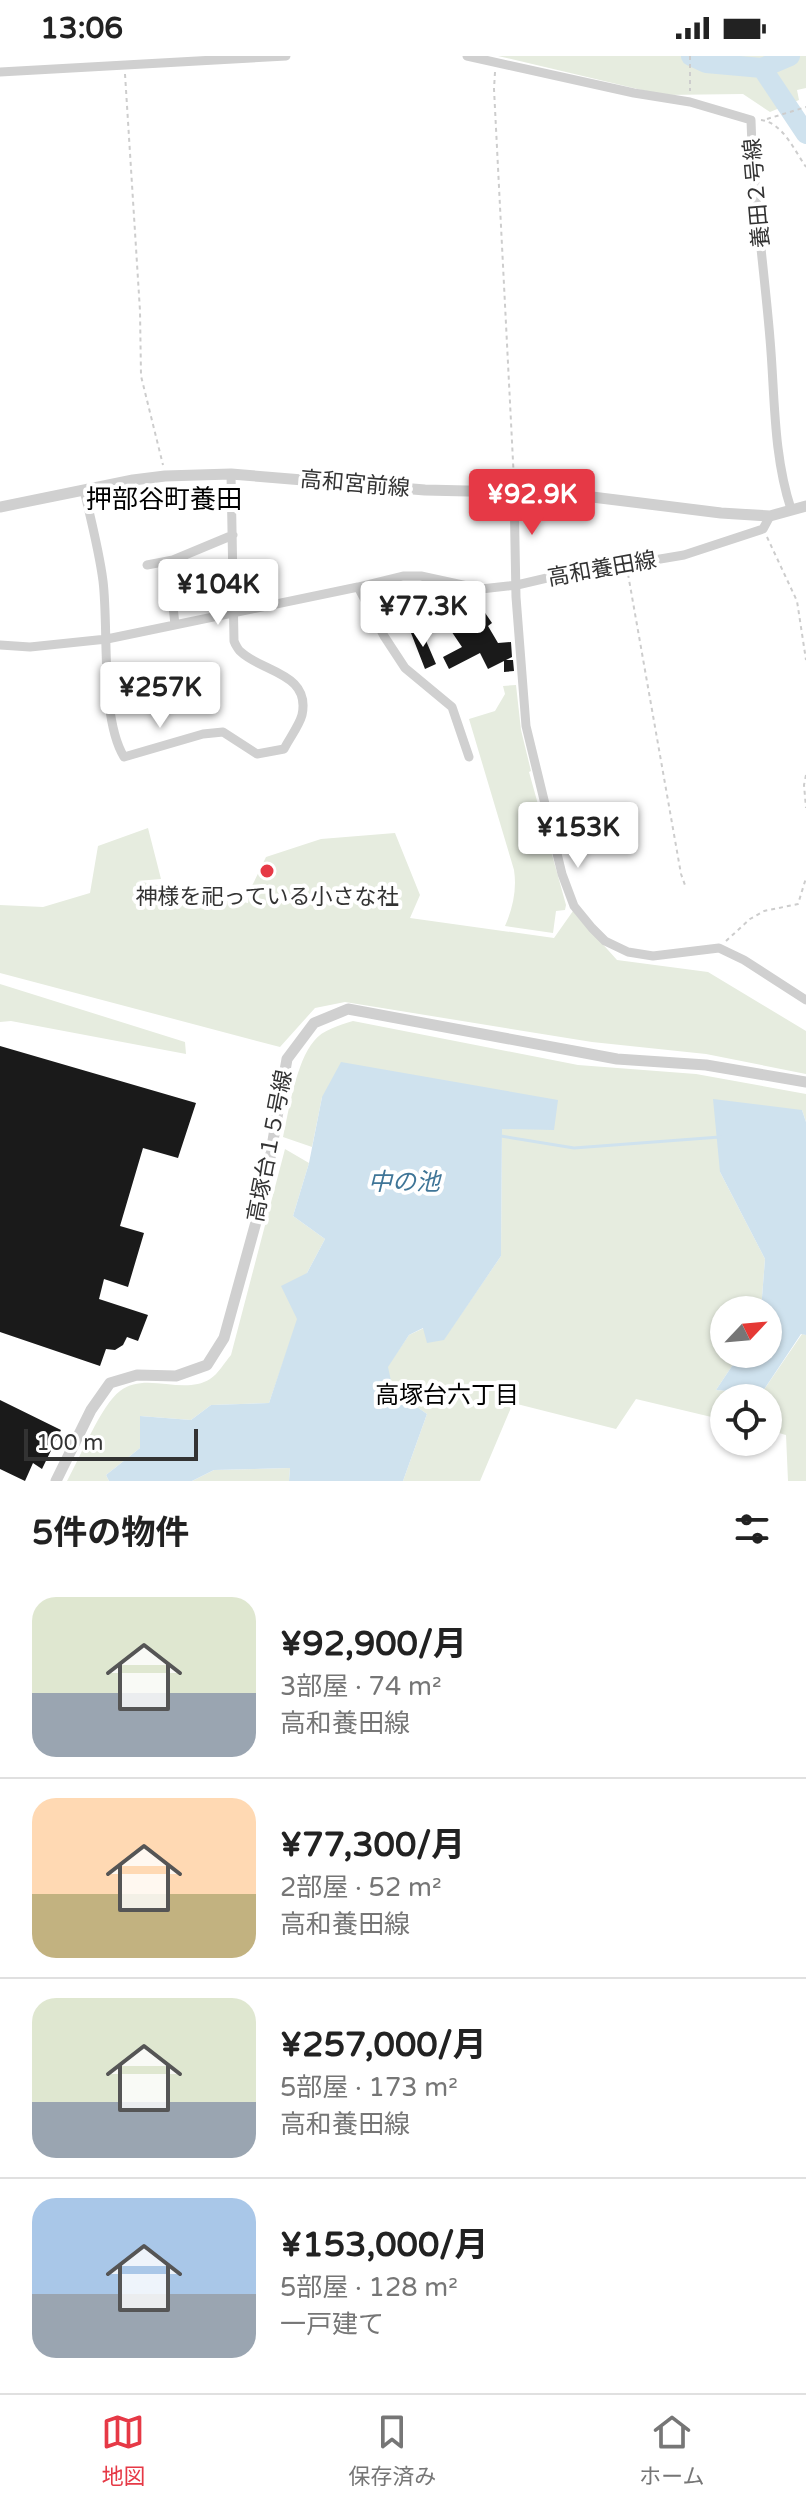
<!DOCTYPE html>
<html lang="ja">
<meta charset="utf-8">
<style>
:root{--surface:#fff;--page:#f2f2f2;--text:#222;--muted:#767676;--line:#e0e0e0;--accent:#e63946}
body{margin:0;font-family:"Varela Round","Noto Sans JP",sans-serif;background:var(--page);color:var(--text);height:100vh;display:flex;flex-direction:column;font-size:30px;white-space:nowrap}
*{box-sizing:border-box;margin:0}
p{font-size:26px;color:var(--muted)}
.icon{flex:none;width:44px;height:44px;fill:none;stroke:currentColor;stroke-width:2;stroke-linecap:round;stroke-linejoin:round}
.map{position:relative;height:1425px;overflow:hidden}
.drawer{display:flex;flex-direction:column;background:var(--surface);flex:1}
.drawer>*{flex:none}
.needle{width:52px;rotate:64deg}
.tools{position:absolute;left:710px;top:1240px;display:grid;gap:16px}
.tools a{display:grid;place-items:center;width:72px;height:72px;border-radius:50%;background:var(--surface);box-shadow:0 2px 6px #0004;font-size:40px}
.scale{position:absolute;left:24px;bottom:20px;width:174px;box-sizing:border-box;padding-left:8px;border:4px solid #333;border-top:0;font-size:22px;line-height:28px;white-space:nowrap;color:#333;-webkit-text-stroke:6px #fff;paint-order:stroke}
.price{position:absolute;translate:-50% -68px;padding:0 18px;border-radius:8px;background:#fff;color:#222;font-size:26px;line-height:52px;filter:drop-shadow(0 2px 4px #0008)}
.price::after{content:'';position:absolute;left:50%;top:48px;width:24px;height:18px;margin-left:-12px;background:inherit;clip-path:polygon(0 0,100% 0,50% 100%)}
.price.selected{background:var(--accent);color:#fff}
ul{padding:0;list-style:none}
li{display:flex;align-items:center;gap:24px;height:200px;padding:0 32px}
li+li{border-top:2px solid var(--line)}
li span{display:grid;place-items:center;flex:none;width:224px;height:160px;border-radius:24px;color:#555}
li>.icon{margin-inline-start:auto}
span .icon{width:96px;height:96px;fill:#fffc;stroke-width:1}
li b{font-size:34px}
h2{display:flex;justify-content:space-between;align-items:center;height:96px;padding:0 32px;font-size:34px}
.status{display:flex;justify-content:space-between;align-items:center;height:56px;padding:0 40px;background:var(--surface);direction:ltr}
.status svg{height:22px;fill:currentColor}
.dock{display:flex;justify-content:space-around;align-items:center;height:112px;border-top:2px solid var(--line);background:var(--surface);font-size:22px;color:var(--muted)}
.dock a{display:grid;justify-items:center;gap:4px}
.dock .selected{color:var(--accent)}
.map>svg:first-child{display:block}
.green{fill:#e6ecdf}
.water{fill:#cfe2ee}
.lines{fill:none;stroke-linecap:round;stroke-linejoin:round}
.stream{stroke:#cfe2ee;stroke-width:3}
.river{stroke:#cfe2ee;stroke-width:20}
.building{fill:#1a1a1a}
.path{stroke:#cdcdcd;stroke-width:2;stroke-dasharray:4 4;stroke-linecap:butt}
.service{stroke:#d0d0d0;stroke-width:5}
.minor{stroke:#d0d0d0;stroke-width:9}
.tertiary{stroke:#d0d0d0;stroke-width:11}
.poi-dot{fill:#e63946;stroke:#fff;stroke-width:3}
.labels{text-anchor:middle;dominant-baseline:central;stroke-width:8;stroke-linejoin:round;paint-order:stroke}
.street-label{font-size:22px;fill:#333;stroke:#fff}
.poi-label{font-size:22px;fill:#333;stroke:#fff}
.water-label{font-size:24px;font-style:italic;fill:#3f7597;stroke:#fff}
.neighbourhood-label{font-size:24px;fill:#000;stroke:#fff}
.quarter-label{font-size:26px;fill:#000;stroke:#fff}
</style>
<div class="status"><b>13:06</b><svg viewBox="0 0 49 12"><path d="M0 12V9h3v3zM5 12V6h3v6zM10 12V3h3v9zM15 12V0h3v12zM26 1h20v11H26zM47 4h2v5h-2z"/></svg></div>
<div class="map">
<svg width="806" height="1425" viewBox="0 0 806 1425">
<rect width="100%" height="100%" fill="#fff"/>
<path class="green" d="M498,0H806V32L797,34L799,44L770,56L743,38L663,39Z
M516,629L521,674L531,715L529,716L566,849L565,854L556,855L553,877L505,870C513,852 517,833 514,814L469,663L495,655L505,638L503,630Z
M148,772L161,823L137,825L248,847L250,834L266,801L321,783L395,777L420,839L410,862L554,882L573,855L617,904L708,916L806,975V1018L706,998L592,986L345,946L315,952L280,991L0,917V849L43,851L90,837L98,790Z
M0,928L185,986L186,998L11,965L0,966Z
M353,965L578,1009L696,1018L806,1038V1066L802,1054L720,1116L765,1203L761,1254H724V1298H740L716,1334L761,1338L802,1278L806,1279V1425H788L786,1379L768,1374V1342H724V1364L636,1343L616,1373L513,1347L480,1425H403L427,1358L392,1334L387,1311L409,1279L424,1272L444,1283L501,1200L502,1072L322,1041L312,1091L283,1081C289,1054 296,1006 314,985C322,974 340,969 353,965Z
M285,1093L309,1107L293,1160L325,1183L307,1217L298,1263L269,1347L211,1349L191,1364L140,1360V1392L106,1419L109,1425H67C80,1402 101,1349 120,1335C146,1315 183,1340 210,1323C218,1318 225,1306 231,1299Z
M290,1412L289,1425H192L214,1414Z"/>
<path class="water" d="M341,1006L558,1044L554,1074L502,1073L501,1200L444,1284L427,1287L423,1272L409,1279L388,1311L393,1334L427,1358L403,1425H289L290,1412L214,1414L192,1425H109L106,1419L140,1392V1360L191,1364L211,1349L269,1347L297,1263L281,1230L307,1217L325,1183L293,1160L309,1107L322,1041Z
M713,1043L802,1054L806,1066V1279L801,1278L761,1338L716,1334L740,1298H768V1254H761L765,1203L720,1116Z"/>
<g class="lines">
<path class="stream" d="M501,1080L574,1092L720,1081"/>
<path class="river" d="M691,0L706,7L762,12L790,0
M762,12L806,78"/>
</g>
<path class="building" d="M443,537L450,551L462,542L466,548L475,542L492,567L488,570L498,587L511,586L512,601L506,604H513L514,615L504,616V605L488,613L480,597L449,613L443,601L462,591L443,563L427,570L417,549Z
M421,573L436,608L425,613L411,577Z
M0,990L196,1047L178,1102L143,1092L120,1170L144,1177L128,1231L104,1223L99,1243L148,1259L138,1285L127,1281L123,1289L115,1294L106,1293L100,1310L0,1276Z
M0,1344L61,1374L42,1413L33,1407L25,1425L0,1413Z"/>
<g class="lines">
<path class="path" d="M690,0V35
M495,16L494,33L514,425
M125,18L140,255L141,320L163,409
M767,63L806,51
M761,64C783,67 794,94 806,111
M767,481L797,545L806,604
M628,518L681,818L686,832
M806,719L804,729L806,752
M726,885L750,863L764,855L798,848L806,822"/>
<path class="service" d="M185,541L192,545L233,526"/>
<path class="minor" d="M467,0L634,37L690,46L751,64C753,137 764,210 770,283C775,340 773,398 791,453
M0,16L286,0
M84,434C91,464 99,494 103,525C109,574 100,661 124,701L203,678L223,676L257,698L284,693C289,683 299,670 302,659C311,617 262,616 241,596C239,595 235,588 234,585L231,418
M514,434L516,541L526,670L562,818L574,850L592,872L605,885L628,896L653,900L719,892L744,904L806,944
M173,504L233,479
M147,509L173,504L176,519L175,545L185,541
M358,531L384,580L405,612L452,651L469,701
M175,545L173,550L175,569
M0,589L30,591L107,583L358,531L403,520H421L481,533L517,529L547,522L684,499L763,473L770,460"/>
<path class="tertiary" d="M0,451L133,424L165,420L231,418L425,434L560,437L721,457L770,460L806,450
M56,1425L91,1354L110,1327L137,1319L176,1320L207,1309L224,1282L264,1137L287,1003L314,967L348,953L617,1003L706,1009L806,1026"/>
</g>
<circle class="poi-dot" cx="267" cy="815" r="8"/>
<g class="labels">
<g class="street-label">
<text transform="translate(757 137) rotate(-95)">養田２号線</text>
<text transform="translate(355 428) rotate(5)">高和宮前線</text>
<text transform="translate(602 513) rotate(-10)">高和養田線</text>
<text transform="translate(270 1090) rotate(-79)">高塚台１５号線</text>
</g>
<g class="poi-label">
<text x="267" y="841">神様を祀っている小さな社</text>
</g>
<g class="water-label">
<text x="404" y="1126">中の池</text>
</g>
<g class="neighbourhood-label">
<text x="447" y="1339">高塚台六丁目</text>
</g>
<g class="quarter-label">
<text x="164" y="443">押部谷町養田</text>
</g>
</g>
</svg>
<div class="tools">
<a><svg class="needle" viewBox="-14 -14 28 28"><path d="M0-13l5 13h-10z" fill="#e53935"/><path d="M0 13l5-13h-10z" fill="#767676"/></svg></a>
<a><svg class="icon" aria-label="locate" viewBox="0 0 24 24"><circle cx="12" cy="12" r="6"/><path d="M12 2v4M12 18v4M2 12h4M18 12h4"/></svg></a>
</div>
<div class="scale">100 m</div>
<b class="price selected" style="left:532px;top:481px">¥92.9K</b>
<b class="price" style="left:218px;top:571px">¥104K</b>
<b class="price" style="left:423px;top:593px">¥77.3K</b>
<b class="price" style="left:160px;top:674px">¥257K</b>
<b class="price" style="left:578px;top:814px">¥153K</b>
</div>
<section class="drawer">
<h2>5件の物件<svg class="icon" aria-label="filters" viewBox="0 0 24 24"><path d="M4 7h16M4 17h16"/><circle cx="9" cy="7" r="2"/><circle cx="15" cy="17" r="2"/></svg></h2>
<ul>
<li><span style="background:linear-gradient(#dfe7d0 60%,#9aa5b1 0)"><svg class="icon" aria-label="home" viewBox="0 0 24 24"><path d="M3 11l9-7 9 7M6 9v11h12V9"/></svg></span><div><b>¥92,900/月</b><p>3部屋 · 74 m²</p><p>高和養田線</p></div></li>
<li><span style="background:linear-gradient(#ffd9b3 60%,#c2b280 0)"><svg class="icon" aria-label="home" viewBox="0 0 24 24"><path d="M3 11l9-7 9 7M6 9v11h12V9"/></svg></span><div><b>¥77,300/月</b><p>2部屋 · 52 m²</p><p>高和養田線</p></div></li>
<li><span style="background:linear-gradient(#dfe7d0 65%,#9aa5b1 0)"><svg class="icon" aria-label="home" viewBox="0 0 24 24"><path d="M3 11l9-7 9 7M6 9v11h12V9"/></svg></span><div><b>¥257,000/月</b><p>5部屋 · 173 m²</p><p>高和養田線</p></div></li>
<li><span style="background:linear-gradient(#a9c7e8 60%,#9aa5b1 0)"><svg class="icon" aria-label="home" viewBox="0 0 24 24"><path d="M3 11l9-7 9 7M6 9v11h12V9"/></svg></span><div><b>¥153,000/月</b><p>5部屋 · 128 m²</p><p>一戸建て</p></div></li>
</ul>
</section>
<nav class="dock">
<a class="selected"><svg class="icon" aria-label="map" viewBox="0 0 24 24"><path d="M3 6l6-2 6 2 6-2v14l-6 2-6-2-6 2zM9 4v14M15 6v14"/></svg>地図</a>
<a><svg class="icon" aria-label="saved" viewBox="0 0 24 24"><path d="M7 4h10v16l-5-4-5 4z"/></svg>保存済み</a>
<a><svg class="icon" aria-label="home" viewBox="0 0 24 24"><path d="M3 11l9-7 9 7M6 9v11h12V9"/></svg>ホーム</a>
</nav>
